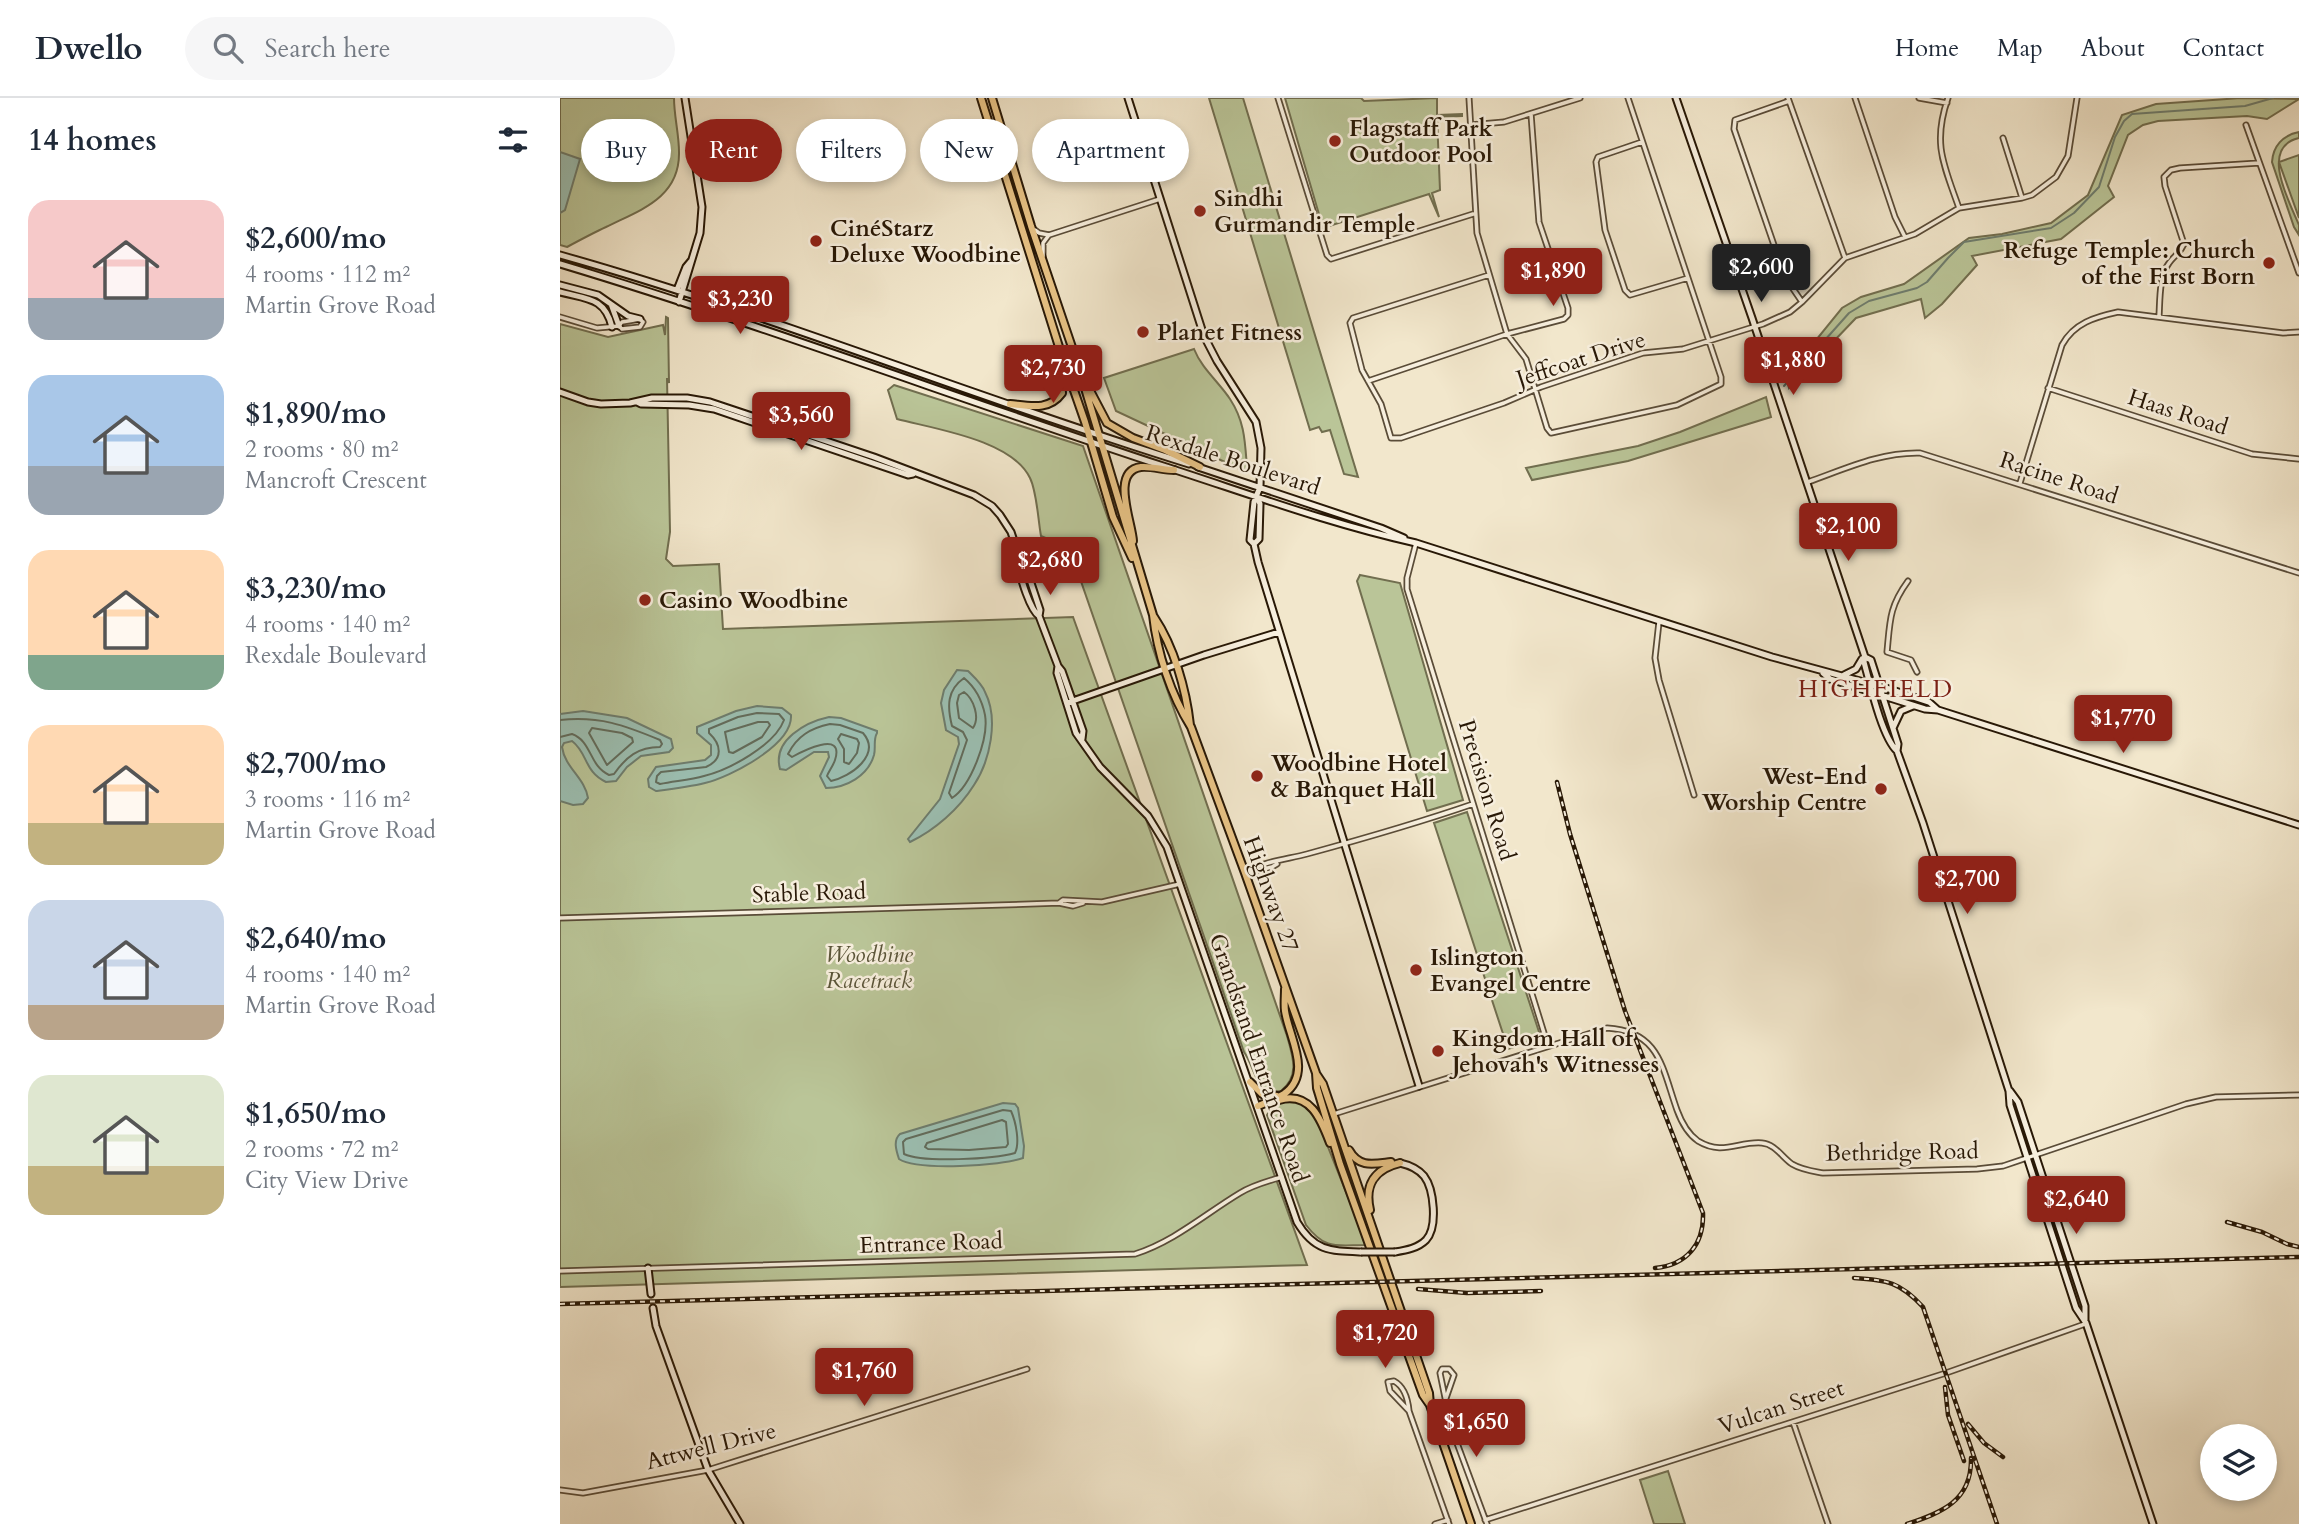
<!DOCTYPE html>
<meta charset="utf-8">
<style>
:root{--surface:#fff;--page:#f6f6f7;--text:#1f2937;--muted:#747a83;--line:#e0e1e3;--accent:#8f2418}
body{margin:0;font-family:Cardo,serif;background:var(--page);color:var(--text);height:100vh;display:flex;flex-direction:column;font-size:26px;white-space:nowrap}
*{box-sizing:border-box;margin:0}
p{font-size:23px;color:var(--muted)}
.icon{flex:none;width:38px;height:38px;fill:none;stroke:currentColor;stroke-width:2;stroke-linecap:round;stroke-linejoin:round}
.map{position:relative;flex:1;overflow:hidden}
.panel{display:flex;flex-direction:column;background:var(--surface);width:560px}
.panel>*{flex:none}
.banner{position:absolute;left:21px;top:21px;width:665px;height:63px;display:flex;gap:14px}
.buttons{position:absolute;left:1640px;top:1326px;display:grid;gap:14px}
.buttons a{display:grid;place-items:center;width:77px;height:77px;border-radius:50%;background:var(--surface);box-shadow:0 4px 10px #0003;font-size:35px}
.price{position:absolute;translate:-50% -60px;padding:0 16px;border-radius:7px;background:var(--accent);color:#fff;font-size:23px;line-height:46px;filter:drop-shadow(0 2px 4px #0008)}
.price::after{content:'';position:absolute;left:50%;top:42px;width:21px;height:16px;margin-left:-10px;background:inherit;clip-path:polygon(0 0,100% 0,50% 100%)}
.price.on{background:#222;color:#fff}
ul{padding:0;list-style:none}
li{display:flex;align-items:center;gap:21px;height:175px;padding:0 28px}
li span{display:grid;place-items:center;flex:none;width:196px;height:140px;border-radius:21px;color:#555}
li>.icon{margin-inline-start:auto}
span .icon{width:84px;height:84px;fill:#fffc;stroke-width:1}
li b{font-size:30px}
h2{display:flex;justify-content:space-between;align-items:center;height:84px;padding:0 28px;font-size:30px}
.pill{padding:0 24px;border-radius:32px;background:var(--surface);box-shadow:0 4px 10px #0003;font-size:24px;line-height:63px}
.pill.on{background:var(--accent);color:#fff}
header{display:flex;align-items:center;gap:42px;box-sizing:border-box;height:98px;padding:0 35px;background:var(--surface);border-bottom:2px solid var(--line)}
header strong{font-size:33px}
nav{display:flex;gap:38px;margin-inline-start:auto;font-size:24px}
.search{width:490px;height:63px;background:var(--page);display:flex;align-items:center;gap:18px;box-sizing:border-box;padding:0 24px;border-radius:38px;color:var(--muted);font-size:26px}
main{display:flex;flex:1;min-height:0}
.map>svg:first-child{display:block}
.green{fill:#bac598;stroke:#716e4f;stroke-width:2}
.water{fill:#9cc0b3;stroke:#6e7d6e;stroke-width:2}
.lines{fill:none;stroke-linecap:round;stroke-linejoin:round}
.shore{stroke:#626c5c;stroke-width:2}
.stream{stroke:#6e7d6e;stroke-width:2}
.secondary-tunnel{stroke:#cabea4;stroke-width:5;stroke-dasharray:5 2.5;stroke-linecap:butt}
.street-casing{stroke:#5a4c38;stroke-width:7}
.secondary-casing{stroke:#281806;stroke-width:9}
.primary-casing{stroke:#281806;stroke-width:10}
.street{stroke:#f7efde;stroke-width:3.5}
.secondary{stroke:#f7efde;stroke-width:5}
.primary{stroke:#e9c486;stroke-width:6}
.rail-casing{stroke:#281806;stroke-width:4.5}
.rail{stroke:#f7efde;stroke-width:2;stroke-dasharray:5;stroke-linecap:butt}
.secondary-bridge-casing{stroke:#281806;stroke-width:9;stroke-linecap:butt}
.secondary-bridge{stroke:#f7efde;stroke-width:5}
.poi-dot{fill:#8f2418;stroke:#f7efde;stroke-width:2.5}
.labels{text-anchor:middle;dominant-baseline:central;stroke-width:5;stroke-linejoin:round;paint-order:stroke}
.poi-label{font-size:23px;font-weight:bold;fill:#281806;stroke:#f7efde;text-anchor:start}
.street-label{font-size:23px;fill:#281806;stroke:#f7efde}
.park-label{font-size:23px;font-style:italic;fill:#5b5539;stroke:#f7efde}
.neighbourhood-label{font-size:24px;letter-spacing:2px;fill:#7a1f14;stroke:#f7efde}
</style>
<header>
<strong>Dwello</strong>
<div class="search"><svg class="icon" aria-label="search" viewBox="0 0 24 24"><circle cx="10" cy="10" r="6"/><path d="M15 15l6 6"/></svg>Search here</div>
<nav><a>Home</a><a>Map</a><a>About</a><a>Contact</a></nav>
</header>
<main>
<section class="panel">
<h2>14 homes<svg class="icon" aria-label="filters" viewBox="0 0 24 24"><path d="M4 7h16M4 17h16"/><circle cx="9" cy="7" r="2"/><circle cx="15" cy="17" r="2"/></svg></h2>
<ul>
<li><span style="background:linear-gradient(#f6c9c9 70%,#9aa5b1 0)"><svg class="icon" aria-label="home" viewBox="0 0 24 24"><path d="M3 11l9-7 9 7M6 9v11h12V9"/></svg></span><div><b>$2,600/mo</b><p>4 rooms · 112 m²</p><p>Martin Grove Road</p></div></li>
<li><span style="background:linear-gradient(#a9c7e8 65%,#9aa5b1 0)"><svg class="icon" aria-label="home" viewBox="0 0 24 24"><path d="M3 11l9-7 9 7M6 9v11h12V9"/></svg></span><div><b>$1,890/mo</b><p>2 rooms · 80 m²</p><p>Mancroft Crescent</p></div></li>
<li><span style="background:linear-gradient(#ffd9b3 75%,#7fa58c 0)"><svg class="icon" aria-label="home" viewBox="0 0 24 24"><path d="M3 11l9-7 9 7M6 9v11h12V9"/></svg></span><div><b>$3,230/mo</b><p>4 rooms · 140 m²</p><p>Rexdale Boulevard</p></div></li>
<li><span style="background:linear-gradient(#ffd9b3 70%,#c2b280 0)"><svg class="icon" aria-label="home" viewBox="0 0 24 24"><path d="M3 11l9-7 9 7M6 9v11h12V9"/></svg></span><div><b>$2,700/mo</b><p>3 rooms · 116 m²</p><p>Martin Grove Road</p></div></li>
<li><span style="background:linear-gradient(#c9d6e8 75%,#b9a48a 0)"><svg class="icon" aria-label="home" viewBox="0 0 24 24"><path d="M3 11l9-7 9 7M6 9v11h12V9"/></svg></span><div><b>$2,640/mo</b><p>4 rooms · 140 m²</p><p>Martin Grove Road</p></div></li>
<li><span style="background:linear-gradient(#dfe7d0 65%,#c2b280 0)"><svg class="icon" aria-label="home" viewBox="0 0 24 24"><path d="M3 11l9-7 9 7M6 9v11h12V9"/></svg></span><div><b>$1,650/mo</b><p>2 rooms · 72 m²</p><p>City View Drive</p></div></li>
</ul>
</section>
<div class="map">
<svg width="1739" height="1426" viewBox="0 0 1739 1426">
<rect width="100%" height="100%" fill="#f2e7cc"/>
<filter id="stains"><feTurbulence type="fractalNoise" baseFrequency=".00286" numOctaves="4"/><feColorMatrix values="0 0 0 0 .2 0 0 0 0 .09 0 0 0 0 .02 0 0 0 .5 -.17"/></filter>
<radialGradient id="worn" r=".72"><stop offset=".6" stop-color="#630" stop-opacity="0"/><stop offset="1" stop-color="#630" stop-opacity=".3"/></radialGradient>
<path class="green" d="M0,0H114C114,18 119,36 119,54C120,100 80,112 46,129C33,135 20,142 7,149L0,147Z
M649,0H683L798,379L784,376L770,332L762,334L759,329L750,332Z
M725,0H801L804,3L877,0V17L902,16V18L877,19L880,92L872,95L879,119L869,96L763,130Z
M1681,0L1739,1L1707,21L1687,18L1598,23L1583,27L1568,37L1548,88L1554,99L1501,141L1412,158L1417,167L1382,206L1365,220L1361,201L1296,220L1229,290L1226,279L1282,210L1301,199L1344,186L1409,140L1442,136L1491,125L1528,97L1562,17L1596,6Z
M1739,34V40C1699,49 1729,103 1739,127V137L1734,129L1712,64C1713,48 1723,37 1739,34Z
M1739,57V120L1719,64Z
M106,219L108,220L109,285L107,280L110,434L106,461L113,468L159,466L163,531L513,519L747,1167L0,1189V226L48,239L103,227L105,237Z
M634,251C642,271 658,283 670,301C685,324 685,344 687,370L684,373L556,313L544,280Z
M334,287L523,348L727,938C733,959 740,978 721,993L707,994C694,982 693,967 684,954L516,469L502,447L481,438C478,422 477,394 470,380C452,342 375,331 337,321L328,292Z
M1206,299L1211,319L1068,363L972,382L966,370L1078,348L1120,334Z
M800,477L840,485L903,702L867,713L797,483Z
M907,714L981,940L948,951L874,725Z
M737,1002L750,1010L758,1024L807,1147C777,1147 766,1153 746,1127L707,1017L711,1010L723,1004Z
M1108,1373L1125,1426H1094L1080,1382Z"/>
<path class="water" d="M0,54L20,61L5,112L0,115Z
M397,572L408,573C414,579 422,586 425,594C439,621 430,663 414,687C399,711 375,732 350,744L348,741L380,701L399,646L398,639L386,632L381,605L384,592Z
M197,608L222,610L231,617C233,647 170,679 145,685C129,689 112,691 96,693L89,689L88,681L96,669L145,662L151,657V647L137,635V629L176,613Z
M23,613L67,620L111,641L113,650L109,654L81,658L67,669L56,683L46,684C24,674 28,655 12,643L4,645L2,649C5,670 25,680 28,700L23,706L13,707L0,703V616Z
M269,619L281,620L317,633V635C313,642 316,649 314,657C308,678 286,690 266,690L260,678L269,659L268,654H254L226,672L220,671C212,642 246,624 269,619Z
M443,1005L455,1006L458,1010L464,1048L463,1060C442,1068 357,1073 339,1061C336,1052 333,1042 340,1036Z"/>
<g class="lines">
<path class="shore" d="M404,580C416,590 422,602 425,617C429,640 411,688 392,700L389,695L407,642L403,634L392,628C387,608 387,592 404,580Z
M404,594C414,601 420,620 413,630L399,620L397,605L399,597Z
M197,615L219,616L224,622C215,647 169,672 144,678C130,682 114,683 100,686L96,684L97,678L101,674L146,669C164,661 161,646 149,635V631L178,619Z
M0,622C40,618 64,627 100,642L102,646L100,649C78,649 66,659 54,676L49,677C29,668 32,643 12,636L0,639
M198,624H208L210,627L202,639L173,655L169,654L165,634Z
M270,626L280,627L303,635C322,657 290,679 271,683L267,678C269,673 273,668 275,662C285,631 241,654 232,659L228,656C237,638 251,630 270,626Z
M32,630L62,635L72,640L73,644L47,667L29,635Z
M281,636L297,641L299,645L297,655L289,666L284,664V651L278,641Z
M443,1012L451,1013C456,1024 460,1045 455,1055C434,1061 363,1065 344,1056L343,1044L346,1041Z
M442,1022L446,1024L448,1046L446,1049L409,1052L368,1051L365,1049L367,1045Z"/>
<path class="stream" d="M1224,288L1289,215L1309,203L1357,190L1367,184L1388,160L1404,144L1491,130L1514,115L1539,89L1555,39L1564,23L1572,16L1685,8L1713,0"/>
<path class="secondary-tunnel" d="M91,1196L93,1210"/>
<defs>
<path id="street" d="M718,0L767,157L771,161L913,116
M909,0L917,135L947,236L966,261L987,330L991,335L1117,307L1161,286V279L1068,0
M1228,0L1285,160
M1295,0L1335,119L1345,139
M1359,0L1387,5
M1388,0C1372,46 1384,67 1399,110
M1229,3L1175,22L1174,31L1225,179L1242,204
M910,27L944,24L1020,0
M1686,27L1739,175
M1443,40L1462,100
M1082,44L1038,59L1036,64L1045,132L1065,192L1070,197L1128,180
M475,132L479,135L489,137L600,101
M483,158V145L489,137
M929,177L793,220L790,225L802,272L821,306L831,340H841L944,305L981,289L1083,255L1123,251L1203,226L1230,214L1242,204L1285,160L1355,136L1399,110L1462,100L1472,97L1496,79L1508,58L1517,0
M1599,218C1600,202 1599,178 1609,165C1614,158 1620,155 1624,146L1605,88L1604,79L1611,72L1620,70L1699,65
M0,219L37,230L59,228L62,224L80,221L83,224L80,229L62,231L59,228
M808,283L947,236L1004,221L1008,217V210L979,124L971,16
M1488,290L1692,356L1739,361
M1248,384C1285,371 1320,354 1360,355L1739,475
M1460,385L1502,247C1514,225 1535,219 1558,214L1723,235L1739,234
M856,445L847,480V491L988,948
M1348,483C1329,509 1330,523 1327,554L1351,562L1357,574
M1099,524L1095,560L1099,582L1134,697
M685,775C699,764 729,761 747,756C802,741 858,725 913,706
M688,775L712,769L717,766
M499,805L513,808L523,805
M0,820L440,807L499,805L503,802L542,804L620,786
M774,1016L1047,930C1100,933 1102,970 1117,1012C1121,1023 1128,1036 1138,1043C1163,1058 1178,1043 1202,1045C1215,1046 1222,1059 1232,1066C1242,1072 1252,1073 1263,1075L1417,1071L1443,1068L1626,1006L1656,999L1739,997
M0,1173L575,1156C615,1143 645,1116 680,1095C693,1087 708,1083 722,1079
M885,1303L894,1277L889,1271H882L880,1275L891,1329L927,1426
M849,1313C848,1302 845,1289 834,1283L828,1284L830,1293L849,1313L889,1426
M1233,1324L1268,1426
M0,1392L23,1395L148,1372L467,1271
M925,1422L1386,1275L1525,1226
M875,1426L888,1422"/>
<path id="secondary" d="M568,0L644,238L657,263L696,324L701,350L700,389L694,404L690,442L694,446L698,464L859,988
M1116,0L1192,220L1305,559L1311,562L1338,646L1337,653L1363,725L1449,993L1450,1007L1516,1210L1526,1225L1593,1426
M0,157C213,217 418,301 629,366
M0,166C203,227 402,302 603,368C687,395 770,426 856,445L1212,559L1326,590L1369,604L1378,612
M0,187L38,197L68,218L80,221
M117,192L126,169L131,163
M0,194C26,201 45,199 52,229
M119,204L140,135L142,109L125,0
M51,206L59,228
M0,294L28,304L41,306L70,305L92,300H127L150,304L314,359L414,397L432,408L440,417L451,434L455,446L459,449L480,512L479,518
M77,304L81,306L129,307L154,311L348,377L353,376
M638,369L821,430L844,440
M455,446L453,451C458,467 467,509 479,518L498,568L502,573L523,633L522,641
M694,446L699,441L700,406L697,399
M1305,559L1304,564C1310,586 1322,639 1337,653
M498,568L497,575L516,635L540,669L588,718L607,749L737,1124C754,1153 770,1153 801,1154
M1263,575L1270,581L1365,611L1378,612L1739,727
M1284,577L1296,571L1302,561
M507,605L644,557L719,534
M1333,630L1341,613L1353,608
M1450,993L1458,1004L1525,1208V1222
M835,1154C847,1152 858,1150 866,1142C878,1129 874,1091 864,1078C858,1071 849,1067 840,1065
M88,1170L91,1196
M93,1210L96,1228L148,1372L180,1426"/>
<path id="primary" d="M421,0L500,252L525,324L553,419L572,460
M432,0L471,128L518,267L593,517C597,555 611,597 631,629L685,775L756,975L757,990L780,1066L863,1297L870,1307
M526,285L547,325L573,340L605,352L640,369
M450,306C470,308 489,313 502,295L499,258
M573,443C572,424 550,373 581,369C592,368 603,372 614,372
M594,519C614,549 626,591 630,627
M757,977L763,986L869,1295L870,1307L911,1426
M690,984L702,996L717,998
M719,1002C750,993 761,1021 770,1045
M698,1008C707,1004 716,1001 724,996C753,975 729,940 725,913C724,906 725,898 725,891
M789,1052C799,1070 813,1066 831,1064
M810,1112C804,1086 815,1071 840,1065"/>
</defs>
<use href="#street" class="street-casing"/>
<use href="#secondary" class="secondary-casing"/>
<use href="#primary" class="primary-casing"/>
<use href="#street" class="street"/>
<use href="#secondary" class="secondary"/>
<use href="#primary" class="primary"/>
<defs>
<path id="rail" d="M997,684L1010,736L1065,913L1143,1115C1144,1146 1127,1167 1095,1170
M1667,1124L1702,1134L1727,1146L1739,1149
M1294,1180C1327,1182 1340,1184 1363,1209L1437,1426
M858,1191L907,1195L981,1193
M0,1206L1739,1159
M1385,1289L1388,1317L1404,1363
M1408,1326L1424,1345L1443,1359
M1347,1426C1381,1415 1412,1403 1411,1360"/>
</defs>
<use href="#rail" class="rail-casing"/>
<use href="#rail" class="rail"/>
<defs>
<path id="secondary-bridge" d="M801,1154H835"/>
</defs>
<use href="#secondary-bridge" class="secondary-bridge-casing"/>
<use href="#secondary-bridge" class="secondary-bridge"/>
</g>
<g class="poi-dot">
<circle cx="775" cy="43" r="7"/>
<circle cx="640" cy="113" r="7"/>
<circle cx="256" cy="143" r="7"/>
<circle cx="1709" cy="165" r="7"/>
<circle cx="583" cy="234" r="7"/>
<circle cx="85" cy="502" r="7"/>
<circle cx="697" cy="678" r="7"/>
<circle cx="1321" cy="691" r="7"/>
<circle cx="856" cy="872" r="7"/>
<circle cx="878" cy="953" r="7"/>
</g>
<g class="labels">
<g class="poi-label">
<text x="789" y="30">Flagstaff Park<tspan x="789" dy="26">Outdoor Pool</tspan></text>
<text x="654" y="100">Sindhi<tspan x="654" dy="26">Gurmandir Temple</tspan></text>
<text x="270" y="130">CinéStarz<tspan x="270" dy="26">Deluxe Woodbine</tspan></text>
<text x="1695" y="152" text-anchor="end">Refuge Temple: Church<tspan x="1695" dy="26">of the First Born</tspan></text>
<text x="597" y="234">Planet Fitness</text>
<text x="99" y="502">Casino Woodbine</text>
<text x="711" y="665">Woodbine Hotel<tspan x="711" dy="26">&amp; Banquet Hall</tspan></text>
<text x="1307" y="678" text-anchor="end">West-End<tspan x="1307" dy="26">Worship Centre</tspan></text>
<text x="870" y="859">Islington<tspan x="870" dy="26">Evangel Centre</tspan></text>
<text x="892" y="940">Kingdom Hall of<tspan x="892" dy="26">Jehovah's Witnesses</tspan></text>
</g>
<g class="street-label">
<text transform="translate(1021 261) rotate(-18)">Jeffcoat Drive</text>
<text transform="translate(1618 314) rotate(18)">Haas Road</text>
<text transform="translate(673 362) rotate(18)">Rexdale Boulevard</text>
<text transform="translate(1499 380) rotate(18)">Racine Road</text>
<text transform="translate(927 692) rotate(73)">Precision Road</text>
<text transform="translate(249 795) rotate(-2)">Stable Road</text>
<text transform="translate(711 796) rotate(70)">Highway 27</text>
<text transform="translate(699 960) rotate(71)">Grandstand Entrance Road</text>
<text transform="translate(1342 1054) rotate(-1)">Bethridge Road</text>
<text transform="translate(371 1145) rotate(-2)">Entrance Road</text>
<text transform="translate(1221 1309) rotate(-18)">Vulcan Street</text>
<text transform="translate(151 1348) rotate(-14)">Attwell Drive</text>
</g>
<g class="park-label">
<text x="309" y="856">Woodbine<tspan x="309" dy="26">Racetrack</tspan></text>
</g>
<g class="neighbourhood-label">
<text x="1316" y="591">HIGHFIELD</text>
</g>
</g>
<rect width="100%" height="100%" filter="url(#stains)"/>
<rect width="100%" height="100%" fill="url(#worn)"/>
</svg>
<div class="buttons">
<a><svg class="icon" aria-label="layers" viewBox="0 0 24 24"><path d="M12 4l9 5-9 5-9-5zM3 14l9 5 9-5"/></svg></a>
</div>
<b class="price on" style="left:1201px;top:206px">$2,600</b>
<b class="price" style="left:993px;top:210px">$1,890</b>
<b class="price" style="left:180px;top:238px">$3,230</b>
<b class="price" style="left:1233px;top:299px">$1,880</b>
<b class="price" style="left:493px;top:307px">$2,730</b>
<b class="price" style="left:241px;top:354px">$3,560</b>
<b class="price" style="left:1288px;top:465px">$2,100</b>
<b class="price" style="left:490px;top:499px">$2,680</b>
<b class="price" style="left:1563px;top:657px">$1,770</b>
<b class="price" style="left:1407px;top:818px">$2,700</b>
<b class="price" style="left:1516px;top:1138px">$2,640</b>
<b class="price" style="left:825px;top:1272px">$1,720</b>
<b class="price" style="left:304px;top:1310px">$1,760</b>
<b class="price" style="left:916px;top:1361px">$1,650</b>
<div class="banner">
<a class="pill">Buy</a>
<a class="pill on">Rent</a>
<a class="pill">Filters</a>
<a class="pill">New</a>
<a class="pill">Apartment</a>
</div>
</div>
</main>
